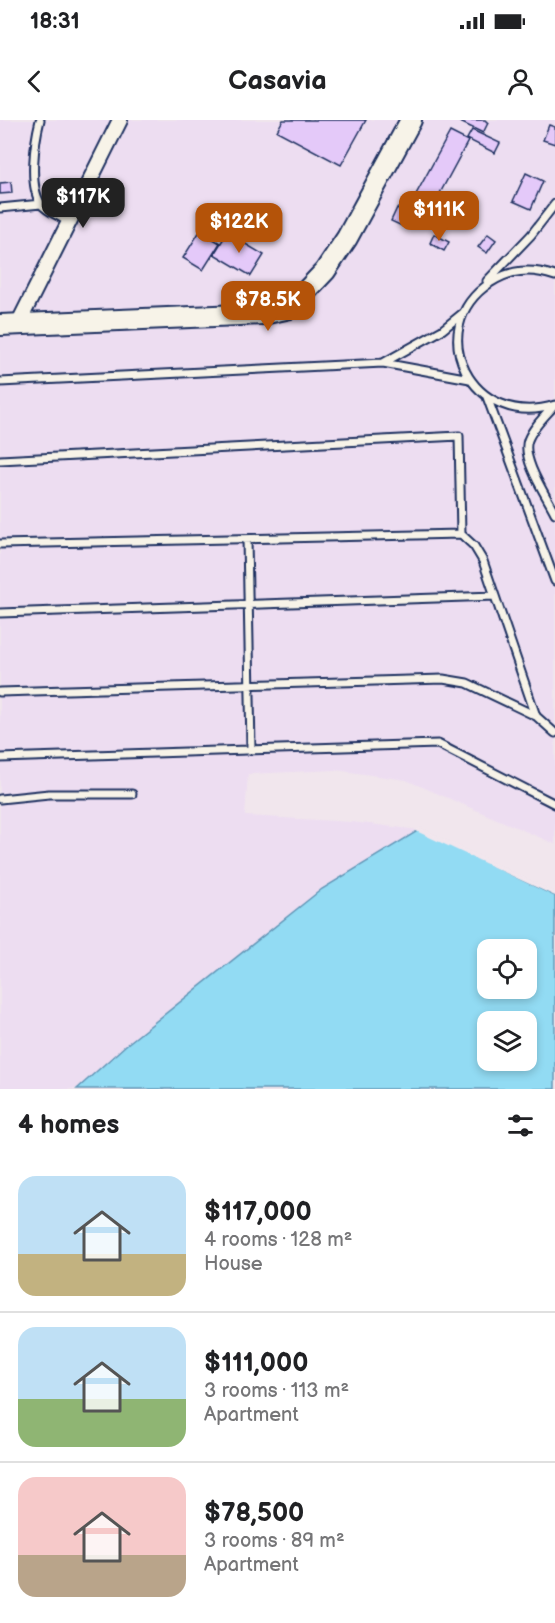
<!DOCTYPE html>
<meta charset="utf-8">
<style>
:root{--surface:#fff;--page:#f2f2f2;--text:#202124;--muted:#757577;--line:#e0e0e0;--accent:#b45309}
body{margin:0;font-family:"Balsamiq Sans",sans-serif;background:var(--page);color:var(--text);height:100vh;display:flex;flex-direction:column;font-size:22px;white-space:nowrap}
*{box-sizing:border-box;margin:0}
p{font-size:20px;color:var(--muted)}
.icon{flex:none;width:33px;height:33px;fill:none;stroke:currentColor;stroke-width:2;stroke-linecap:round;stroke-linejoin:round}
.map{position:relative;height:969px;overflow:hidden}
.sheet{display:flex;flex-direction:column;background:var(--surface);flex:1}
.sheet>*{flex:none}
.buttons{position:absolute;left:477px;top:819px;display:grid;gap:12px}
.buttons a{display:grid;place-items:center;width:60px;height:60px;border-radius:12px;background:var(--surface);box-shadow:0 3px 9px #0003;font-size:30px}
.price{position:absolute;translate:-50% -51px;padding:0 14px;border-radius:12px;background:var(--accent);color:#fff;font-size:20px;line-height:39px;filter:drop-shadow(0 2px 3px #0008)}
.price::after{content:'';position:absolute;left:50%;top:36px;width:18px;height:14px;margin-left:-9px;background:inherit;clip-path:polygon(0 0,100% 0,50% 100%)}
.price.active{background:#222;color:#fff}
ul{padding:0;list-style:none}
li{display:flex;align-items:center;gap:18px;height:150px;padding:0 18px}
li+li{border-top:2px solid var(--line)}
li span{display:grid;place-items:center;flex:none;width:168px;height:120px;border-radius:18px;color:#555}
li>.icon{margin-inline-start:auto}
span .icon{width:72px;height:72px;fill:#fffc;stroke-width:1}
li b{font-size:26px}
h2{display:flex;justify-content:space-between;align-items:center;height:72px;padding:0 18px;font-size:26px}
.status{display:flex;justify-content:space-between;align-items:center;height:42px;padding:0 30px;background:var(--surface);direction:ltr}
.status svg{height:16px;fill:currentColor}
header{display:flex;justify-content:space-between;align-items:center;height:78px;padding:0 18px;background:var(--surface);font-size:27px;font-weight:800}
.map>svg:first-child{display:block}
.built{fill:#edddf1}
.water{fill:#92dbf3;stroke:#6296b7;stroke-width:1.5;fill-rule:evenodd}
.pier{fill:#f1e6ed}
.building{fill:#e4c9f9;stroke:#1b2f5e;stroke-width:1.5}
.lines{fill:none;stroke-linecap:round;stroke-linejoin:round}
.lane-casing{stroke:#1b2f5e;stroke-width:11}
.street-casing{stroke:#1b2f5e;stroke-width:18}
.secondary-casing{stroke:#1b2f5e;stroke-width:24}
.lane{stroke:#f7f3e8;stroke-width:7}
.street{stroke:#f7f3e8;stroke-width:14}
.secondary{stroke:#f7f3e8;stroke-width:20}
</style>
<div class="status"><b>18:31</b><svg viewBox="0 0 49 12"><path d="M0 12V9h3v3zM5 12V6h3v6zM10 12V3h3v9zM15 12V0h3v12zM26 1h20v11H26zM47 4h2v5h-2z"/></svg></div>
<header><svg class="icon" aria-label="back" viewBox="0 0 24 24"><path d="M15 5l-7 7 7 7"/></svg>Casavia<svg class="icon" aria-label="person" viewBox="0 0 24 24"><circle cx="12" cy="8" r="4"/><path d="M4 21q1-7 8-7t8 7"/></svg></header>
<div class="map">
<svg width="555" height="969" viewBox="0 0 555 969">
<rect width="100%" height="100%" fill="#f1e6ed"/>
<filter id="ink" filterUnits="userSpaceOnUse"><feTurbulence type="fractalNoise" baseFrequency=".0167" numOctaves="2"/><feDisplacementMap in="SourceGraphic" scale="12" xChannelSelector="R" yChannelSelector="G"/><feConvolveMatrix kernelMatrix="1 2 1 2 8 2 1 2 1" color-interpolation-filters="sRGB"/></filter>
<g filter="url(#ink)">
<path class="built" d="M0,0H555V724L406,660L336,650L248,654L245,696L353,702L419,710L322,769L126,925L77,969H0Z"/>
<path class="water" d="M419,710L555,776V969H77L126,925L322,769ZM488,830H526V868H488ZM488,902H526V940H488Z"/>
<path class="pier" d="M420,708L555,773V776L414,710Z"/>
<path class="building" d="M283,0H366L341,45L277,11Z
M456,0H485L488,3L483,13Z
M549,5L555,7V24L543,20Z
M472,10L500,23L495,33L467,19Z
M450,12L468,21L432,88L414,78Z
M526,53L543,61L531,89L513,81Z
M11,62L12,73L0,74V63Z
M397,88L408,94L402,106L391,101Z
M224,96L232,106L219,115L212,105Z
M200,111L220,123L203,150L183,138Z
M227,113L264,135L251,156L214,134Z
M434,114L449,122L444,131L430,123Z
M488,114L496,120L487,133L478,127Z"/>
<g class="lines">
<defs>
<path id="lane" d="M40,0C35,20 28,66 41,84C46,91 61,97 69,102
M0,88L41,84
M555,156C532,148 510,149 490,163C421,209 472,311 555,285
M487,161L531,115L555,84
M383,243L442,210L463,193
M0,262L383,243L470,259
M487,277L555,461
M554,286C545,296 533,307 528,320C521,339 546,375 555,393
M0,340L459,316L461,414
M247,419L251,629
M0,424L461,414L474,426L483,441L536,596L555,613
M0,493L495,476
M0,572L443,559L467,563L536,596
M0,638L438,624L555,684
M0,679L49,674H132"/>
<path id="street" d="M18,204L120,0"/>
<path id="secondary" d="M0,205L263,194L290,188L325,151L347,118L411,0"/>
</defs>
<use href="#lane" class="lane-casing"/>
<use href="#street" class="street-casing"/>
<use href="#secondary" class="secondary-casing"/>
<use href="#lane" class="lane"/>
<use href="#street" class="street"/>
<use href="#secondary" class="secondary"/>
</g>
</g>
</svg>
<div class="buttons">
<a><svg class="icon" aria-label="locate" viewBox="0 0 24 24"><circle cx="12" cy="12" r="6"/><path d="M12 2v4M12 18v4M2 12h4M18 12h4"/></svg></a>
<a><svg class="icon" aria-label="layers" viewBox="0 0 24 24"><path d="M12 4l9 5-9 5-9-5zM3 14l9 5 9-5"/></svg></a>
</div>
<b class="price active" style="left:83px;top:109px">$117K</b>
<b class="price" style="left:439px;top:122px">$111K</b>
<b class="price" style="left:239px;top:134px">$122K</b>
<b class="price" style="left:268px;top:212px">$78.5K</b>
</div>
<section class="sheet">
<h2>4 homes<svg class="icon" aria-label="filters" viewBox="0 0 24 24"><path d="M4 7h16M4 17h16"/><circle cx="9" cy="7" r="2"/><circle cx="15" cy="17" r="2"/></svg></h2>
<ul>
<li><span style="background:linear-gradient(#bfe0f5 65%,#c2b280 0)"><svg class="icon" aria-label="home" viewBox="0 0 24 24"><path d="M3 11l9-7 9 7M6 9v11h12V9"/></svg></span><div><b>$117,000</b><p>4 rooms · 128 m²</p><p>House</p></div></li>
<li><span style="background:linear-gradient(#bfe0f5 60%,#8fb573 0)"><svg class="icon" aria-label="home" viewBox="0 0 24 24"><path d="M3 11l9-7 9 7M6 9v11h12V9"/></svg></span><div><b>$111,000</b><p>3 rooms · 113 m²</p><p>Apartment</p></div></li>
<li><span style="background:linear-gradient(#f6c9c9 65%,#b9a48a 0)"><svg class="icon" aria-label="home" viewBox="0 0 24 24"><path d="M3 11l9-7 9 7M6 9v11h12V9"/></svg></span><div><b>$78,500</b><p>3 rooms · 89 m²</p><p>Apartment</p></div></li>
</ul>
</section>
